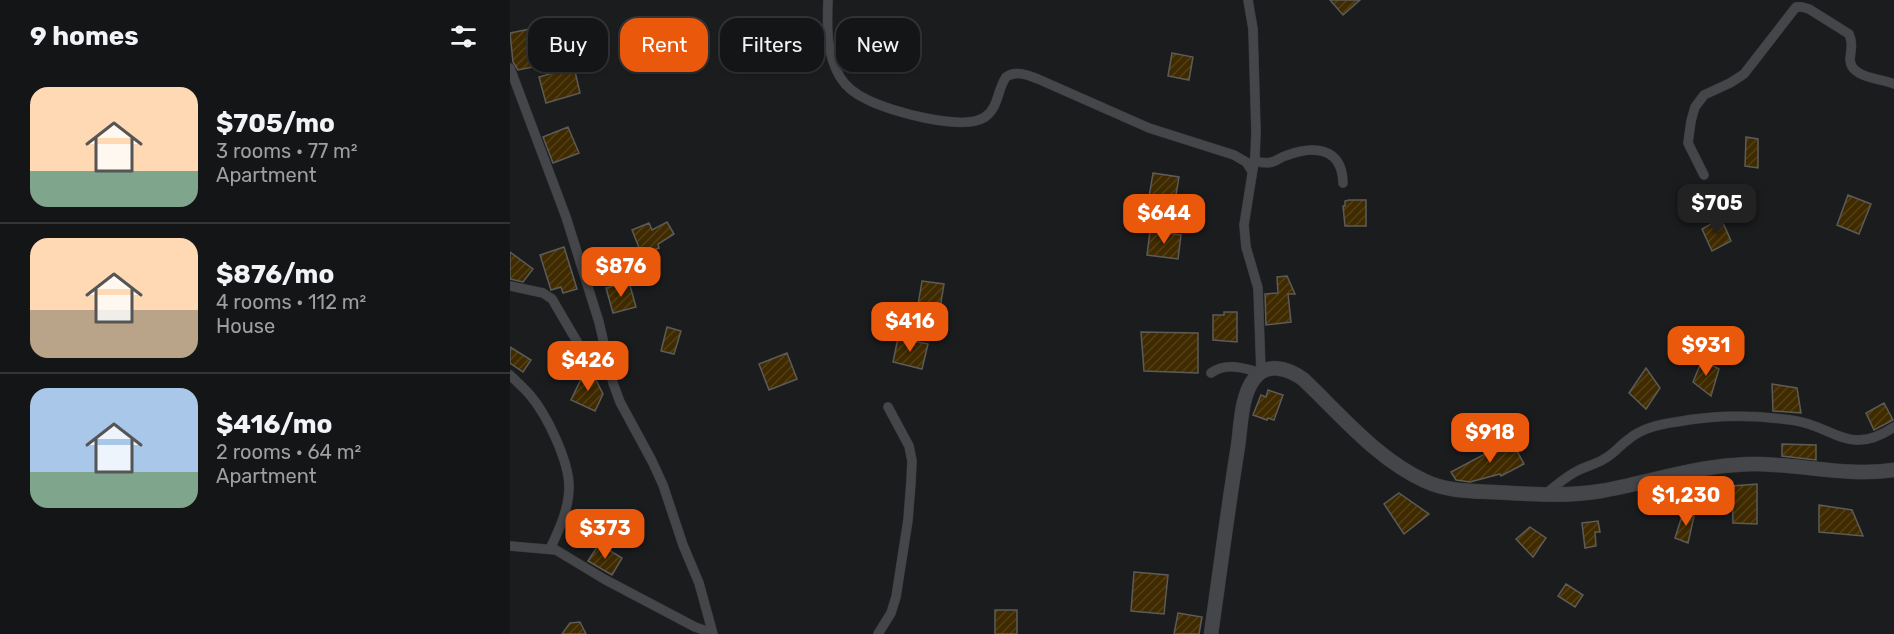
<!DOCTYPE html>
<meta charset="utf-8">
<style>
:root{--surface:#141516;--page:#1d1e1f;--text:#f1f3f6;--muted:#9d9fa1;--line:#333435;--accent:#ea580c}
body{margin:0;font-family:Rubik,sans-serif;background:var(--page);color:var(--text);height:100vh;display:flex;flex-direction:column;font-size:22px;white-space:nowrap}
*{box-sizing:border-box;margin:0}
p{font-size:20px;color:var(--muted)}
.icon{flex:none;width:33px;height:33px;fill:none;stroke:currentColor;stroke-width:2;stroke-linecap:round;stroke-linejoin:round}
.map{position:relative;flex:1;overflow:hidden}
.panel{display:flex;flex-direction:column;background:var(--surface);width:510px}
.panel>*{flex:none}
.banner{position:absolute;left:18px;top:18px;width:570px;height:54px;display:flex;gap:12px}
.price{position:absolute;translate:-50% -51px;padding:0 14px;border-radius:12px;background:var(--accent);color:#fff;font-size:20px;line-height:39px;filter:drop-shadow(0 2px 3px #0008)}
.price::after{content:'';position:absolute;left:50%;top:36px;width:18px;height:14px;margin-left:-9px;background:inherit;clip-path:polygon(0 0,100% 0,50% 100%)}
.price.active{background:#222;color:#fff}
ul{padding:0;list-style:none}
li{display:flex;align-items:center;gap:18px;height:150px;padding:0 30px}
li+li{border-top:2px solid var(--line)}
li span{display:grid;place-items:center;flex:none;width:168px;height:120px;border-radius:18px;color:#555}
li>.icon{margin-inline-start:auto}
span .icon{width:72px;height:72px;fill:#fffc;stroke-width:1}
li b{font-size:26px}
h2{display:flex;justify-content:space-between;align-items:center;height:72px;padding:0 30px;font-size:26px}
.chip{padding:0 21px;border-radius:18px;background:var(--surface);box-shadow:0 2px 4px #0004,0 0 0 2px var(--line);font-size:21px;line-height:54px}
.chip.active{background:var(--accent);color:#fff}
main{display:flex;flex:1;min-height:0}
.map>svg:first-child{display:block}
.building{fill:url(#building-hatch);stroke:#5c5b57;stroke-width:1.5}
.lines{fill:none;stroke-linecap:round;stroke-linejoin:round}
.street-casing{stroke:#393a3b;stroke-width:10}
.secondary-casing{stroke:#393a3b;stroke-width:15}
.street{stroke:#454649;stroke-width:9}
.secondary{stroke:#454649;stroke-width:14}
</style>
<main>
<section class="panel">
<h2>9 homes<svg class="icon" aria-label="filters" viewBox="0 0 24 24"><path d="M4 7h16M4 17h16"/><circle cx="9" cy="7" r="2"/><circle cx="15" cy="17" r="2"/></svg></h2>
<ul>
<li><span style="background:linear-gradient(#ffd9b3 70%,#7fa58c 0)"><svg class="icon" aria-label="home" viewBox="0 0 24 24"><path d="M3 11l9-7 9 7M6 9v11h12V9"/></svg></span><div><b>$705/mo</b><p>3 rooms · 77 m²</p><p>Apartment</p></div></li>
<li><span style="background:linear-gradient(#ffd9b3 60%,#b9a48a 0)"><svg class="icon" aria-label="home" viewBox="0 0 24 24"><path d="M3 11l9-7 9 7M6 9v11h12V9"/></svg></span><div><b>$876/mo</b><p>4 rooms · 112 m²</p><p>House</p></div></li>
<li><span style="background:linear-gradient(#a9c7e8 70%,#7fa58c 0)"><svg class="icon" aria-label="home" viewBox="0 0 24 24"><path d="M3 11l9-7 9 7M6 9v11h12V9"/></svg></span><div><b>$416/mo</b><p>2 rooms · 64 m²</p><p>Apartment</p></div></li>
</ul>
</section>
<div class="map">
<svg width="1384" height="634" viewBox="0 0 1384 634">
<defs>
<pattern id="building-hatch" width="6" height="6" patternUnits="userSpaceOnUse" patternTransform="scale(1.5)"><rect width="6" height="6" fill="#402b00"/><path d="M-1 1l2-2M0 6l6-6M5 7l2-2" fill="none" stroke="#534019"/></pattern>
</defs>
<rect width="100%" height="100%" fill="#1b1c1e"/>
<path class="building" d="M820,0H850L833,15Z
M20,29L28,66L8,70L3,62L0,33Z
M662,53L683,57L679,80L658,76Z
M64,67L70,93L36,103L29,77Z
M58,127L69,153L43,163L33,137Z
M1236,137L1248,139V168L1235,166Z
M643,173L669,177L665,201L639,197Z
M1338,195L1361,204L1349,234L1327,225Z
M839,200H856V226H835L833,206H835V201Z
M1211,218L1221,241L1202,251L1192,229Z
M157,222L164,234L148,244L149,248L132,255L122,230L139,223L142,230Z
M640,231L671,235L668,259L637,255Z
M54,247L67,289L53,293L51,287L41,290L30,255Z
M0,252L23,269L13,282L0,279Z
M777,276L785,294H778L781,322L756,325L755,294L768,293L767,277Z
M412,281L434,284L430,308L408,305Z
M119,282L126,307L103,313L96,288Z
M714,312H727V342L703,340V315H714Z
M157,327L171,331L164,354L151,351Z
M631,332L688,333V373L634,371Z
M388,338L418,344L412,369L383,362Z
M0,347L21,360L13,372L0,363Z
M277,353L287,379L259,390L249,364Z
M1192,360L1209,369L1201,396L1183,382Z
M1136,368L1150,388L1136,409L1119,393Z
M76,369L83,374L93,394L85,411L61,400Z
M1262,384L1287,388L1291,413L1263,411Z
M758,390L773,395L764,420L758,418L757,420L743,415L751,395L756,397Z
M1374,403L1383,420L1364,430L1356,413Z
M1001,440L1014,464L991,476L990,474L960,482L946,480L941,472Z
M1272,444L1306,445V460L1272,456Z
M1247,484V524L1223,523L1222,486Z
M889,493L919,514L894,534L874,504Z
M1309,505L1342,510L1353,536L1309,532Z
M1175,510L1185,512L1178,543L1165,538L1171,519L1173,520Z
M1088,521L1090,532H1085L1086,546L1075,548L1072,523Z
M1020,527L1036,538L1023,557L1006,539Z
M89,544L112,558L102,575L78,561Z
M624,572L658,575L654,614L621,611Z
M1056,584L1073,595L1065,607L1048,596Z
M485,610H507V634H485Z
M668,613L692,617L689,634H664Z
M70,622L76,634H52L60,623Z"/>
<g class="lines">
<defs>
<path id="street" d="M318,0C317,27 316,53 330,77C336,87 347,95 358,100C380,111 453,132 475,117C489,107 487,90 496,77C506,70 518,75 528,79L639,128L724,155L736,162L742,171
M0,68L56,217L89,322L103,383L110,402L142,461L153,485L173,545L189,583L203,634
M744,161C749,162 757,164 762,162C767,161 771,157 775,156C804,145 832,147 833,183
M1194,175L1178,143L1181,121L1185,107L1194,95L1220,83L1234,74L1286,7H1292L1299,9L1339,34C1343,43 1341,50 1340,59C1340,78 1370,78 1384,84
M0,286L33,293L42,299L79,362L86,368L101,375
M701,373C716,362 735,368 751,373L748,288L736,247L734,225L745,156L746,132L743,29L738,0
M0,375C6,381 14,388 20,395C37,415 59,461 59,487C59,509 49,530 40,549
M1035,494C1046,486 1056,476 1069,470C1077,466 1086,464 1094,459C1104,454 1110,445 1119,439C1132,428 1150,424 1166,422C1203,415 1244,415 1281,420C1324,425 1338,458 1384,427
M0,546L46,550L94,579L185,627L202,633
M368,634L381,613L386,597L398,520L401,482L402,461L399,446L378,407"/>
<path id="secondary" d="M701,634C710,571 718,508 728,446C731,425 731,396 744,379C757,361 779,369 793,379C831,415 867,459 915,481C936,491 959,491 982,492C1018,494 1055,497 1091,491C1136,483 1179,468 1225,465C1278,460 1332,478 1384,470"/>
</defs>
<use href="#street" class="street-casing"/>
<use href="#secondary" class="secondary-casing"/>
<use href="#street" class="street"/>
<use href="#secondary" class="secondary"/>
</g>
</svg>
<b class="price active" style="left:1207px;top:235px">$705</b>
<b class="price" style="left:654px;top:245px">$644</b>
<b class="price" style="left:111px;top:298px">$876</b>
<b class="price" style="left:400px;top:353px">$416</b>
<b class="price" style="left:1196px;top:377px">$931</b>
<b class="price" style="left:78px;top:392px">$426</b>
<b class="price" style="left:980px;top:464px">$918</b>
<b class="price" style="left:1176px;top:527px">$1,230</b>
<b class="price" style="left:95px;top:560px">$373</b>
<div class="banner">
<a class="chip">Buy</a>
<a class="chip active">Rent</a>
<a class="chip">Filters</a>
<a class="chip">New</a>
</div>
</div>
</main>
